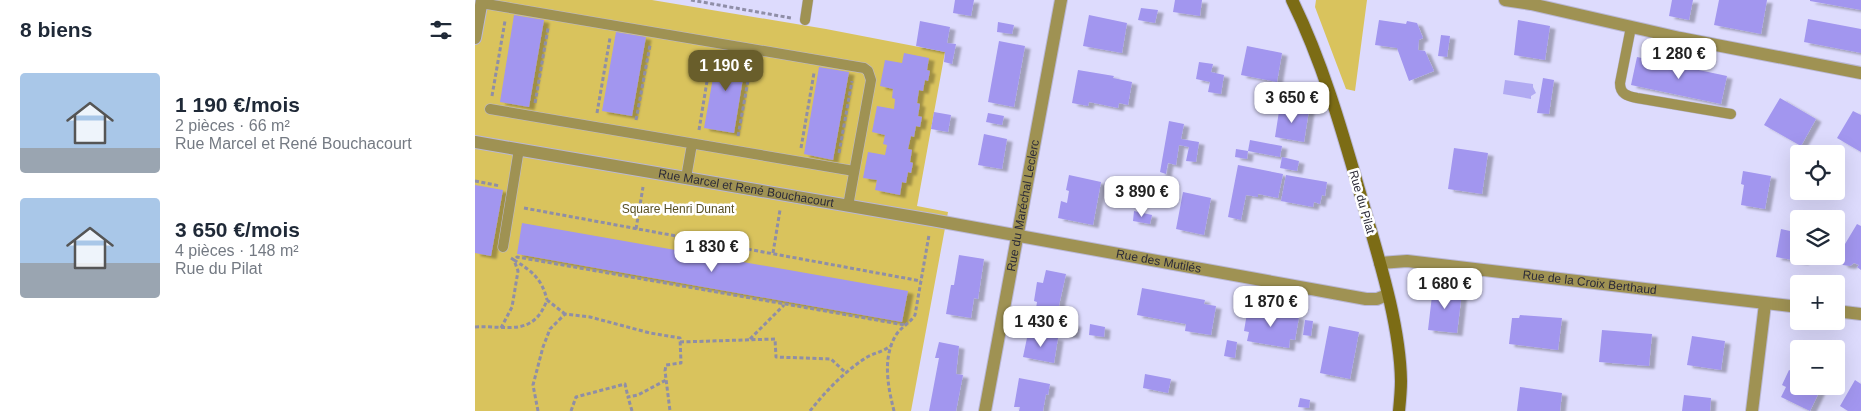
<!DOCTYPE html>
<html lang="fr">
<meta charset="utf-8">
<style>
:root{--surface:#fff;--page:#f2f2f3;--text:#1f2937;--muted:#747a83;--accent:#695e2b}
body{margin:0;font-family:Arial,sans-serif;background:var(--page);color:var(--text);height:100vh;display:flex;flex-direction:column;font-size:19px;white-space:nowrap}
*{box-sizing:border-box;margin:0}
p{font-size:16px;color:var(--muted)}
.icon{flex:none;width:28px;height:28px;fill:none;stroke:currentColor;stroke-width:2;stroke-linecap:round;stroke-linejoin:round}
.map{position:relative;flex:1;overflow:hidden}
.sheet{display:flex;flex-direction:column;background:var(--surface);width:475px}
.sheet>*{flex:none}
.tools{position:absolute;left:1315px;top:145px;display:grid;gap:10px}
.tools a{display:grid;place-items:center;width:55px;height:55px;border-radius:5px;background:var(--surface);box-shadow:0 5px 20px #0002;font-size:25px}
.price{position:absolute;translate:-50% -42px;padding:0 11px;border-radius:10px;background:#fff;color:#222;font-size:16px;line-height:32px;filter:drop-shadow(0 1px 2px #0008)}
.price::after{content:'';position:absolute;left:50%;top:30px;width:15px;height:11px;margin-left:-8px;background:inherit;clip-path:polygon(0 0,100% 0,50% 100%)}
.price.current{background:var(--accent);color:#fff}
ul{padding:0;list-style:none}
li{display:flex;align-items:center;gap:15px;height:125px;padding:0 20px}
li span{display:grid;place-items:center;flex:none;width:140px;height:100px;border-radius:5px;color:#555}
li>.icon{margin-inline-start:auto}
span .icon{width:60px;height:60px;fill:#fffc;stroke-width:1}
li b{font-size:21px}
h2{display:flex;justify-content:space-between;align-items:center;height:60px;padding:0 20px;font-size:21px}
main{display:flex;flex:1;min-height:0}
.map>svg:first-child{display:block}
.green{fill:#d9c35d}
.water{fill:#b1aaf2}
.building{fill:#a296ef;filter:url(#shadow)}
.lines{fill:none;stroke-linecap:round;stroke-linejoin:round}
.service-casing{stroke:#bab8d6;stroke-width:11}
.minor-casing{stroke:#bab8d6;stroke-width:14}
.tertiary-casing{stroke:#bab8d6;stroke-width:14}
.secondary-casing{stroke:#bab8d6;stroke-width:14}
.path{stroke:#8f8ea7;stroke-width:3;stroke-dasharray:4 2.5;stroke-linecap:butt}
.service{stroke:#9f9253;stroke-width:10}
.minor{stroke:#9f9253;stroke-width:12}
.tertiary{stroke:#9f9253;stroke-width:12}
.secondary{stroke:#7c6c15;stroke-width:12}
.labels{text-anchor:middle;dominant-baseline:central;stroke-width:5;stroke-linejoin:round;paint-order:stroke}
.street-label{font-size:12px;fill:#2c2b38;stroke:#fff}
.park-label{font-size:12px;fill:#595024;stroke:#fff}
</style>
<main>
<section class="sheet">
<h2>8 biens<svg class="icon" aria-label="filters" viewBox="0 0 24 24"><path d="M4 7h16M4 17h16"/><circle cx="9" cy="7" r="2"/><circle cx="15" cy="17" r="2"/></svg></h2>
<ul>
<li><span style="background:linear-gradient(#a9c7e8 75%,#9aa5b1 0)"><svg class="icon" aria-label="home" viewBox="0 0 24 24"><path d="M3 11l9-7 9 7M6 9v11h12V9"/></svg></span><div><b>1 190 €/mois</b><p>2 pièces · 66 m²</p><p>Rue Marcel et René Bouchacourt</p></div></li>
<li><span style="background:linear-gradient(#a9c7e8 65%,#9aa5b1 0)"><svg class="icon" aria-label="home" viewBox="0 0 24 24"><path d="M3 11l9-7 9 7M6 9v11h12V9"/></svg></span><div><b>3 650 €/mois</b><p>4 pièces · 148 m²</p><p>Rue du Pilat</p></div></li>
</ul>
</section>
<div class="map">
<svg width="1386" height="411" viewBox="0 0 1386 411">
<defs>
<filter id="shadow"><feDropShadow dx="5.5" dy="3" stdDeviation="1" flood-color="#0004"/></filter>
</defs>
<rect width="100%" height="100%" fill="#dddbfd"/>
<path class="green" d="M0,0H177L351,29L470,52L442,206L473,212L436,411H0Z
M841,0H892L880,91L871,89L840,7Z"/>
<path class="water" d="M1030,80L1058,84V87L1061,93L1056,96V99L1028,94Z"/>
<path class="building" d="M480,0H499L496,16L478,13Z
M700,0H727L725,16L698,12Z
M1197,0H1218L1214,20L1194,16Z
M1244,0H1292L1286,34L1239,25Z
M1335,0H1386V10L1335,1Z
M666,8L683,10L680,23L663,20Z
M39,15L69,20L54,107L25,102Z
M614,15L652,23L647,53L608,46Z
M1333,19L1386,29V53L1329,42Z
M904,20L931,24L932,21L942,23L948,38L944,40L943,50L950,51L959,71L934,81L922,48L900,45Z
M1043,20L1075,26L1070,60L1039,55Z
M445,21L475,27L472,43L481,44L477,64L469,62L470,52L441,46Z
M523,22L539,25L537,34L522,32Z
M141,32L171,37L157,116L127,111Z
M966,35L975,36L972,57L963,56Z
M524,41L550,46L539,107L513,102Z
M772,46L807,53L802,82L766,75Z
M243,50L272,54L259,133L229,128Z
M429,53L454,58L452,70L455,71L453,81L450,80L448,91L444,90L442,103L445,104L443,116L447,117L445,127L441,126L439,137L436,136L433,149L437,150L435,162L438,163L436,173L433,172L431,183L427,182L425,195L400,190L402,180L388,178L393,152L410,155L412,145L408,144L410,135L397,132L402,106L419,109L420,99L417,98L418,89L405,86L410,60L427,63Z
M1162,57L1252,76L1246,104L1156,85Z
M724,62L738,64L736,72L749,75L746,94L733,92L735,82L721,79Z
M344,67L374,72L358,160L329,154Z
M603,70L639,76L638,78L657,82L653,105L644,103L643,108L614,102L613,106L597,103Z
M1068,78L1079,80L1074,114L1062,113Z
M1305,98L1341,119L1326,146L1289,125Z
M805,105L834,110L829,142L800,137Z
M1378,111L1386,115V152L1362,138Z
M459,112L476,115L473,132L456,129Z
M513,113L529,116L527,125L511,122Z
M694,121L709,124L706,139L724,142L721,162L711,161L714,147L704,145L701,165L693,163L691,174L685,172Z
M509,134L532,139L527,169L503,165Z
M775,140L807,146L805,157L773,151Z
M979,148L1013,153L1007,194L973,189Z
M761,149L773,151L772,159L760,157Z
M807,157L824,161L822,171L805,168Z
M763,165L808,174L803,198L783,194V197L771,195L766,220L753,217Z
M1268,171L1296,176L1290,209L1266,205L1269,185L1266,184Z
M594,175L626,182L618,225L583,218L586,201L592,203L594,191L591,190Z
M811,175L852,182L850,196L847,195L845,204L839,202L838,207L806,201Z
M0,185L28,190L16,256L0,253Z
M708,192L736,198L729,235L701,229Z
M659,211L677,215L675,224L658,221Z
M1318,214L1342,218L1324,219V256H1329L1328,262L1301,257L1306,229L1315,231Z
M47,223L433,291L427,322L42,254Z
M1382,224L1386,226V270L1382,267L1384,265L1379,263L1375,266L1368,265L1364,258V254Z
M484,255L509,259L503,299L499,298L496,318L471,314L476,285H479Z
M571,270L591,274L581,319L560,315L562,302L559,301L562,282L568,283Z
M958,287L987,292L982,333L953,330Z
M667,288L730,300L729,304L741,306L736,335L710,331L711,324L662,315Z
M773,307L824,317L820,340L815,339L814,348L772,341L774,332L769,331Z
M1045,315L1087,318L1083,350L1034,344L1037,318H1044Z
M830,320L838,321L836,336L828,335Z
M586,321L601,324L599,336L584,333Z
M615,324L630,327L629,337L614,335Z
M854,326L884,332L875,379L845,373Z
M1127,330L1177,334L1174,366L1124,362Z
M553,333L583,338L579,363L548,357Z
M1217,336L1250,341L1246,370L1212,365Z
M752,340L762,342L760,358L749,356Z
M464,342L484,346L481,374L488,375L481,411H454L464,358H460Z
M1314,370L1324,374V386H1347L1335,411L1306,397L1311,387L1307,385Z
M670,374L696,379L693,393L668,388Z
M544,378L575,384L573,395L571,394L568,411H544L545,407H539Z
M1380,380L1386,384V411H1373L1365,406Z
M1045,387L1087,393L1085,411H1042Z
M1209,395L1236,398L1235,411H1207Z
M825,398L835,400L834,408L823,407Z"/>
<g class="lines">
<defs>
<path id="service" d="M6,3L389,68L393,71L396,80L373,206
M330,20L333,0
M1156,27L1145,83C1145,94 1152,96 1162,98L1256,114
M15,109L379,171
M211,178L217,144
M28,247L44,149"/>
<g id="minor">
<path d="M0,38L7,0"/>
<path id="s1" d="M0,142L457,220L891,299H902L912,295"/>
<path id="s2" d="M905,263L932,261L1324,307"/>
<path d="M1361,311L1386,314"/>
<path id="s3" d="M510,411L586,0"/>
<path d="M1277,411L1290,304"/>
</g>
<path id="tertiary" d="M1030,0L1056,4L1205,38L1386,73"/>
<path id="secondary" d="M817,0C847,61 866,127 885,193C901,250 925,321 926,381C926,391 925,401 924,411"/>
</defs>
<use href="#service" class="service-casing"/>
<use href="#minor" class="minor-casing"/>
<use href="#tertiary" class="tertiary-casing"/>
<use href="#secondary" class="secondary-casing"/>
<path class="path" d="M216,0L316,18
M17,96L30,21
M60,103L73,28
M122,113L135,38
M161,120L175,45
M224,130L236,57
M263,136L276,64
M326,148L339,73
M364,153L377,81
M0,181L25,186
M49,208L446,281
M161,229L168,187
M298,253L305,210
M36,258L39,260L42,257L430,325
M0,327C31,325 58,338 72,300L90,314
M26,328L37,307L43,271L39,260C57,271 67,279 72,300
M275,339L309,305
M205,342L300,339L301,357L356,359L371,373
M63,411L58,385L68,347L75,329L90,314L115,317L175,333L205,338L206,363L191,365L190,371L195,411
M96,411L101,397L150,384L153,397
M157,411L153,397L163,395L191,380
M335,411C350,392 368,373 389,359C398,353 408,352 417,345
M419,411C413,387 407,358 421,335C426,327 435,323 440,315L454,235"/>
<use href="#service" class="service"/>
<use href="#minor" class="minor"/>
<use href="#tertiary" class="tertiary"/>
<use href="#secondary" class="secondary"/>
</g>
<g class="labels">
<g class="street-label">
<text stroke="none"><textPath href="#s1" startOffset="275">Rue Marcel et René Bouchacourt</textPath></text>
<text transform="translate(887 202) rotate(74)">Rue du Pilat</text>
<text stroke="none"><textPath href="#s3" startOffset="209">Rue du Maréchal Leclerc</textPath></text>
<text stroke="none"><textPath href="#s1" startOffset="694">Rue des Mutilés</textPath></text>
<text stroke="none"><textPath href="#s2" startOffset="211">Rue de la Croix Berthaud</textPath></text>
</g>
<g class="park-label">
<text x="203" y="209">Square Henri Dunant</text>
</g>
</g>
</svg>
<div class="tools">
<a><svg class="icon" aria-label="locate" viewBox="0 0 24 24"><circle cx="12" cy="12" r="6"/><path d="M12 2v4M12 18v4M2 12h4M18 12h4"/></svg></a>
<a><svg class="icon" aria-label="layers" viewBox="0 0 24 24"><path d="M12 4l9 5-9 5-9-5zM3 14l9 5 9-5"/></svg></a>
<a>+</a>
<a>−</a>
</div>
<b class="price" style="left:1204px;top:80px">1 280 €</b>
<b class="price current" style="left:251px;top:92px">1 190 €</b>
<b class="price" style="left:817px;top:124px">3 650 €</b>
<b class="price" style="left:667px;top:218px">3 890 €</b>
<b class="price" style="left:237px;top:273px">1 830 €</b>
<b class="price" style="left:970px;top:310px">1 680 €</b>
<b class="price" style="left:796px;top:328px">1 870 €</b>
<b class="price" style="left:566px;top:348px">1 430 €</b>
</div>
</main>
